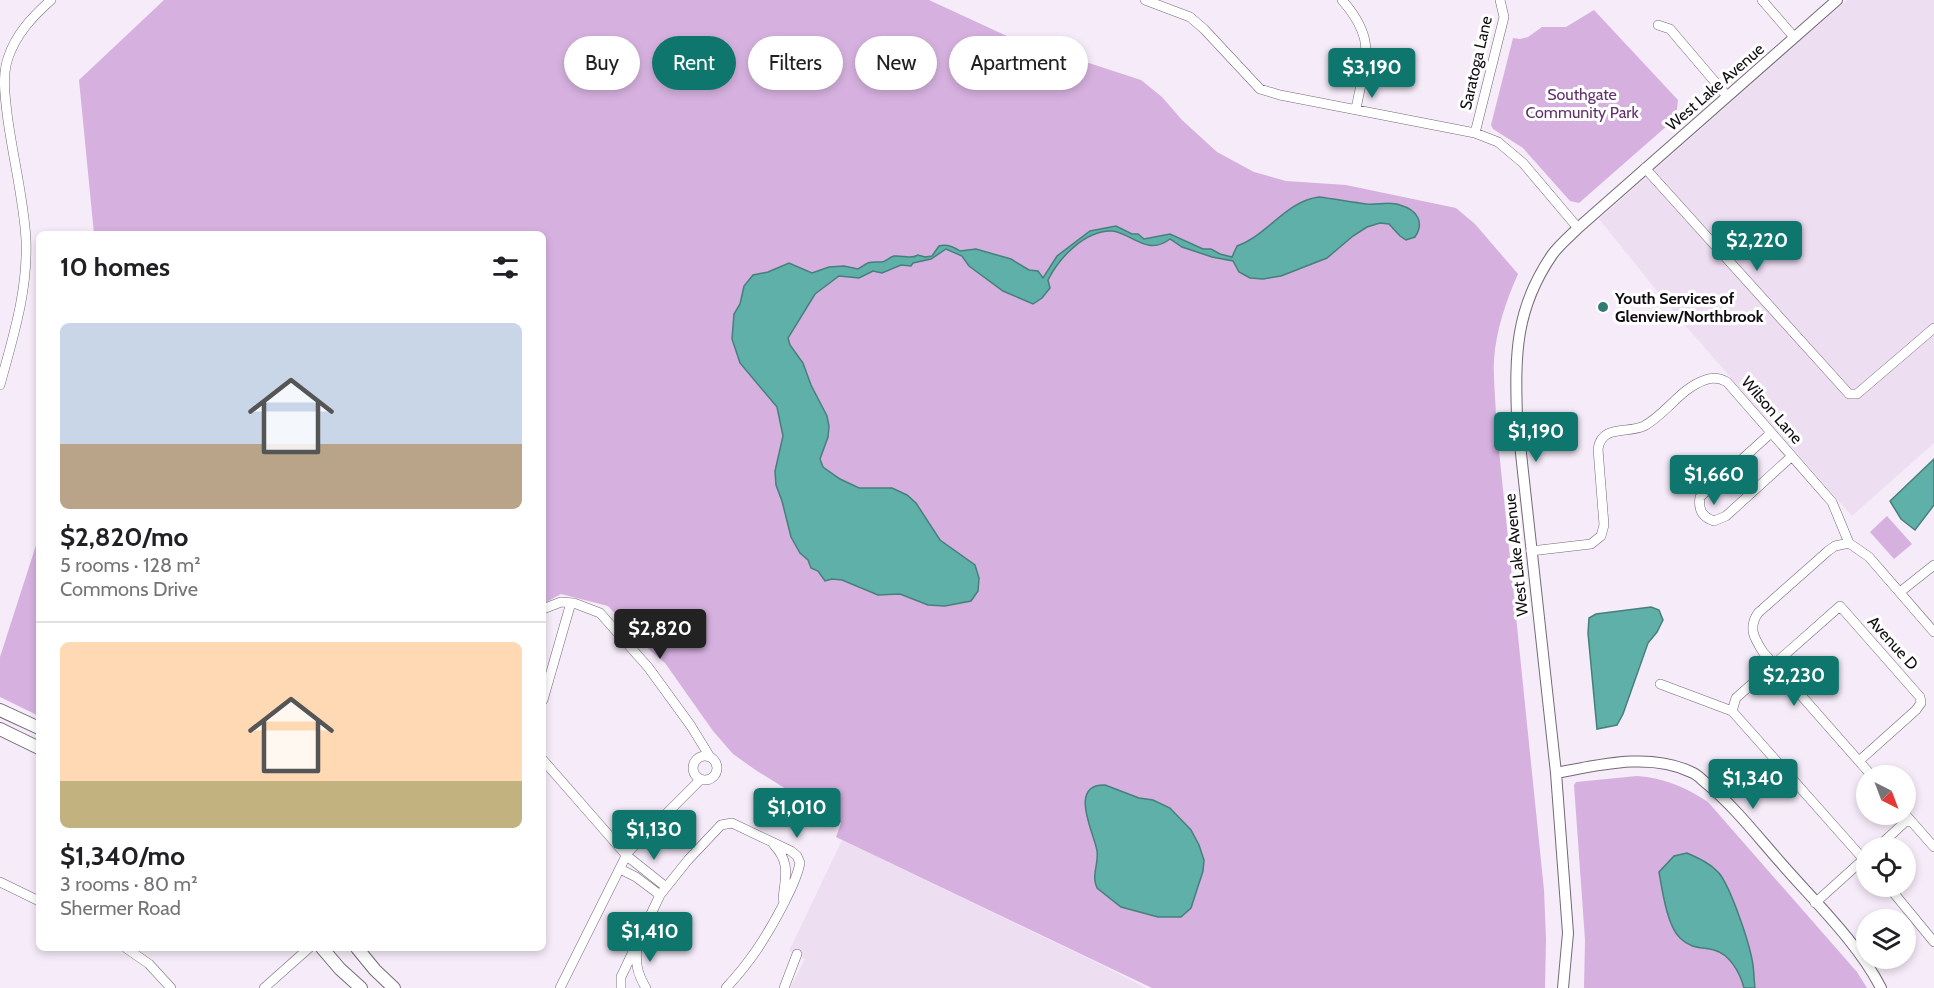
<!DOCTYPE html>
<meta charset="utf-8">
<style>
:root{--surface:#fff;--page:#f2f2f2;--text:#202124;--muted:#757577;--line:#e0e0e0;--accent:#0f766e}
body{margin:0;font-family:Cabin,sans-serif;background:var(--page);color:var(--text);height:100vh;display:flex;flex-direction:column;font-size:22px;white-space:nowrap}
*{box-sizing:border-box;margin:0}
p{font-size:20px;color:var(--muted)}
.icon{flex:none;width:33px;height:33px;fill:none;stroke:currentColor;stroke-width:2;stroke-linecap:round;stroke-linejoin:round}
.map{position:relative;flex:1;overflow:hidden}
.side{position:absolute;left:36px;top:231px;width:510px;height:720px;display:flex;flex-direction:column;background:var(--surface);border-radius:9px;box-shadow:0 3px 9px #0003}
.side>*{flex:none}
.top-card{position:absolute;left:564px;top:36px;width:570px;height:54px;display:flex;gap:12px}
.needle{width:39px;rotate:138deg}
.buttons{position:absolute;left:1856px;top:765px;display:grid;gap:12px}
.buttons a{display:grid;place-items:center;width:60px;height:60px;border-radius:50%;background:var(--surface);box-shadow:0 3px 9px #0003;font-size:30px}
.price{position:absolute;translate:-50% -51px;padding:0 14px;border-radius:6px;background:var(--accent);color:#fff;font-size:20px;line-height:39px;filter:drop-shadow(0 2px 3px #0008)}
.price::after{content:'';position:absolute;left:50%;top:36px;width:18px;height:14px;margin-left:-9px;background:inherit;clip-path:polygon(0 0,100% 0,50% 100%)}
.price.current{background:#222;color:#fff}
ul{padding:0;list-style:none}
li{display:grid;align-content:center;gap:12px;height:318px;padding:0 24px}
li+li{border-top:2px solid var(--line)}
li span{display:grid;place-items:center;height:186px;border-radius:9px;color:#555}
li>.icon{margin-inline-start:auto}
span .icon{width:108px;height:108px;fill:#fffc;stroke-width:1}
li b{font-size:26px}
h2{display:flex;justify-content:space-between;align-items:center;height:72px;padding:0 24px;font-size:26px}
.tag{padding:0 21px;border-radius:27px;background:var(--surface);box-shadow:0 3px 9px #0003;font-size:21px;line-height:54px}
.tag.current{background:var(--accent);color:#fff}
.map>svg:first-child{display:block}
.built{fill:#eedef2}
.green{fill:#d6b1df}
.water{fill:#5fb0a8;stroke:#477f7b;stroke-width:1.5}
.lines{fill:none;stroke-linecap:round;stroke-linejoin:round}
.minor-casing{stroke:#746a76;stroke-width:10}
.tertiary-casing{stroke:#746a76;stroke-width:12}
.secondary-casing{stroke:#746a76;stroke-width:14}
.minor{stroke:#fff;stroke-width:9}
.tertiary{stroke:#fff;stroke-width:10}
.secondary{stroke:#fff;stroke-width:12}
.poi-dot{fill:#337a74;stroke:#fff;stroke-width:2}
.labels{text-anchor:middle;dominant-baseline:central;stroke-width:6;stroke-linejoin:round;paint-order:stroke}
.street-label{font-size:16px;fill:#100d11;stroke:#fff}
.park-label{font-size:16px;fill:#61316c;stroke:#fff}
.poi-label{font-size:16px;font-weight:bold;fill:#100d11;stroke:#fff;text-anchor:start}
</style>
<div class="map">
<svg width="1934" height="988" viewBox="0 0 1934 988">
<rect width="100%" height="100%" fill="#f6ebf9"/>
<path class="built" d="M1847,0H1934V443L1852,516L1683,323L1599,219Z
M842,840L1106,967L1146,988H790L805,959L789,951Z"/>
<path class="green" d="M164,0H929L1009,37L1141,80L1162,97L1182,120L1217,152L1254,172L1286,181L1346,185L1456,208L1475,224L1518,274C1506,301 1496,330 1494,360C1493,380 1496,401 1496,421L1544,890L1546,939L1545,988H1152L836,837L841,823L757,771L733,754L713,731L665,663L644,645L608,606L561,594L543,604V234H94L79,80Z
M1594,10L1678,100L1676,118L1579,203L1570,201L1523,148L1493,129L1491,125L1513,38L1520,39L1528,37L1542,27H1566Z
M1887,516L1912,544L1894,559L1870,532Z
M39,536V716L0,697V657Z
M1637,776C1664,778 1686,787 1708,802L1857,972L1867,988H1584L1585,940L1574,785L1576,782Z"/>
<path class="water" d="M1319,197C1335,199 1351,202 1367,204C1378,205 1390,201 1400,205C1417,210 1425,222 1415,237L1406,240L1400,236L1389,224L1380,223L1367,227L1353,236L1327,258L1281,276L1263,279L1250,278L1239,272L1233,261L1212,257L1182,247L1170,239C1147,257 1130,232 1112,231C1085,230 1059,258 1048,280L1050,288L1042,298L1033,304L1003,291L969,266L962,256L946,249L931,259L913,263L911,266L901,265L882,273L873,271L859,278L839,276L815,294L788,338L790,345L803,363L811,385L827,416L829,426L828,437L820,459L823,467L840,479L859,488H892L907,495L916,503L940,540L975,565L979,578L978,591L971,601L945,606L928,605L900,594L878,595L842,580L832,579L825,581L818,571L811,568L808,560L800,553L791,537L782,501L776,485L775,471L783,436L777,407L740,363L732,339L734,314L740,304L744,286L753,275L768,272L789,263L812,273L829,267L844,266L858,269C870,261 868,262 881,262C886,262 889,257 894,256C903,255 910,260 918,255L925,257L932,256L939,246C946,244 954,247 960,251L976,249L1011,259L1029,270L1038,271L1043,278L1057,256L1090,231L1116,226L1132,234H1138L1144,239L1170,234L1203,249H1211L1220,254L1232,257L1237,246C1268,235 1286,201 1319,197Z
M1934,459V505L1915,530L1901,519L1890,501Z
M1651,607L1659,610L1663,620L1657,632L1648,643L1623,714L1617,725L1597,729L1588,633L1589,618L1596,614Z
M1105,785L1139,798L1153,800L1170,808L1191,830L1199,845L1204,860L1203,871L1191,908L1181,917H1158L1121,907L1097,888C1091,875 1099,864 1097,851C1095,835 1067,784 1105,785Z
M1687,853C1698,858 1710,863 1719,873C1731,888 1750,944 1753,965C1754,972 1754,980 1755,988H1744C1740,973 1730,954 1714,950C1701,947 1691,949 1680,938C1667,926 1662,889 1659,872L1674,856Z"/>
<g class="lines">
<defs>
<path id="minor" d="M1145,0L1190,17L1204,29L1260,89L1280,95L1475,133L1498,142L1523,163L1578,228
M1342,0C1378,41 1365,60 1356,109
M1762,0L1794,37
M1658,25L1670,29L1727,96
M1475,133L1504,17L1500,0
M1645,168L1849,394H1857L1934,328
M0,385C13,337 28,291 26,240C24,200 12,154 7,113C5,95 2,76 8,58C16,34 32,17 51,0
M1771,433L1700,497C1698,509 1702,517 1714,521L1726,516L1792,456
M1849,543L1835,546L1828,551L1758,613C1748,628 1754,638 1763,652L1872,776
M1531,551L1591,544L1601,536L1604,525L1598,449C1602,424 1627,434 1644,426C1666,414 1681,388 1705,380C1713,377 1720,378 1727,382L1832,502L1849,543L1869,557L1934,632
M1900,592L1934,565
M543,609L561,602L574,603L600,613L648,667L691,726L710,757
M1660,684L1732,711L1866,862
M543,700L570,606L574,603
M1732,711L1736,698L1840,606L1920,697L1921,703L1916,710L1859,761
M693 768a12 12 0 1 1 24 0a12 12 0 1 1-24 0Z
M543,760L627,856L666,887
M1905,814L1934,847
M774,845C791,863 785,877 783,899
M1877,848L1905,822L1911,821
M620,869L636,877L660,895
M0,882L39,901
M1888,886L1934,942
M1815,903L1866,857
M126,948L149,964L171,988
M637,948C635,964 638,975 646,988
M264,988L309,948
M560,988L628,852L700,780
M621,988V977L660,895L688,860L721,825L732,823L791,851L797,856L800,863C797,879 789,893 782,907C765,939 751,961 726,988
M784,988L797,954"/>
<path id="tertiary" d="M1556,773C1599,765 1650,752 1691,772C1697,774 1701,779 1706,783C1734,806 1757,836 1781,863C1814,901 1859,944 1881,988
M1563,988L1568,933L1556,773L1517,417C1515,355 1515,309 1552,255C1559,245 1569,237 1578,228L1837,0"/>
<path id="secondary" d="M0,710L39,728
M0,729L39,748
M322,948L340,969L361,988
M357,948L375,970L394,988"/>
</defs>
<use href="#minor" class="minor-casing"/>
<use href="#tertiary" class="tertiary-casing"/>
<use href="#secondary" class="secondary-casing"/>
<use href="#minor" class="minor"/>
<use href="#tertiary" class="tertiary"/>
<use href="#secondary" class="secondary"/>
</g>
<circle class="poi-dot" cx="1603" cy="307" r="6"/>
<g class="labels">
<g class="street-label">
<text transform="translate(1476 63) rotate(-77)">Saratoga Lane</text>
<text transform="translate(1715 87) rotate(-41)">West Lake Avenue</text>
<text transform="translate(1772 410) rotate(49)">Wilson Lane</text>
<text transform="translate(1516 555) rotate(-96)">West Lake Avenue</text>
<text transform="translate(1893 643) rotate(48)">Avenue D</text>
</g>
<g class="park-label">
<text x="1582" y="94">Southgate<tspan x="1582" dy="18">Community Park</tspan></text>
</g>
<g class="poi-label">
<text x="1615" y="298">Youth Services of<tspan x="1615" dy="18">Glenview/Northbrook</tspan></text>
</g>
</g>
</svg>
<div class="buttons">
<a><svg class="needle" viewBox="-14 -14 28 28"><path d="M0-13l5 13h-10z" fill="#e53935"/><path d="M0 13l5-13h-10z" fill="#757577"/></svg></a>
<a><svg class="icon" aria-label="locate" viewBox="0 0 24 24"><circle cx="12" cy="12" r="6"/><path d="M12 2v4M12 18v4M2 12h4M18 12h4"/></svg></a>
<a><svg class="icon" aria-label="layers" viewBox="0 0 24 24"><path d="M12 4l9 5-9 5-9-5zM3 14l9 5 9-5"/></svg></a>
</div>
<b class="price" style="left:1372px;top:99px">$3,190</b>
<b class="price" style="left:1757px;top:272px">$2,220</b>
<b class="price" style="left:1536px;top:463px">$1,190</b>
<b class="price" style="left:1714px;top:506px">$1,660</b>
<b class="price current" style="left:660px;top:660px">$2,820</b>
<b class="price" style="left:1794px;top:707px">$2,230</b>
<b class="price" style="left:1753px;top:810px">$1,340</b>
<b class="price" style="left:797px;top:839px">$1,010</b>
<b class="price" style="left:654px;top:861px">$1,130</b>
<b class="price" style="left:650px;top:963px">$1,410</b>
<div class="top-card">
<a class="tag">Buy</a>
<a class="tag current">Rent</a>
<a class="tag">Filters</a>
<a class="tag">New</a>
<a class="tag">Apartment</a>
</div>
<section class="side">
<h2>10 homes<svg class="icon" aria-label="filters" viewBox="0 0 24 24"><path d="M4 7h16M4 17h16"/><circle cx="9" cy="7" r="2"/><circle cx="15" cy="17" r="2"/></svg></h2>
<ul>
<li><span style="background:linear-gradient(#c9d6e8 65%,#b9a48a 0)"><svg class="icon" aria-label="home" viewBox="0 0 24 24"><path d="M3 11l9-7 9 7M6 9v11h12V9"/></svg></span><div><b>$2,820/mo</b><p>5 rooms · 128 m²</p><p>Commons Drive</p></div></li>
<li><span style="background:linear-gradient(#ffd9b3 75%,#c2b280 0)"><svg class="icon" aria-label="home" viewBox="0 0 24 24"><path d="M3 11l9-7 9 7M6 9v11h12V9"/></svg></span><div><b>$1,340/mo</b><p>3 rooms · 80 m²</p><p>Shermer Road</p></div></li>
</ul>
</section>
</div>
